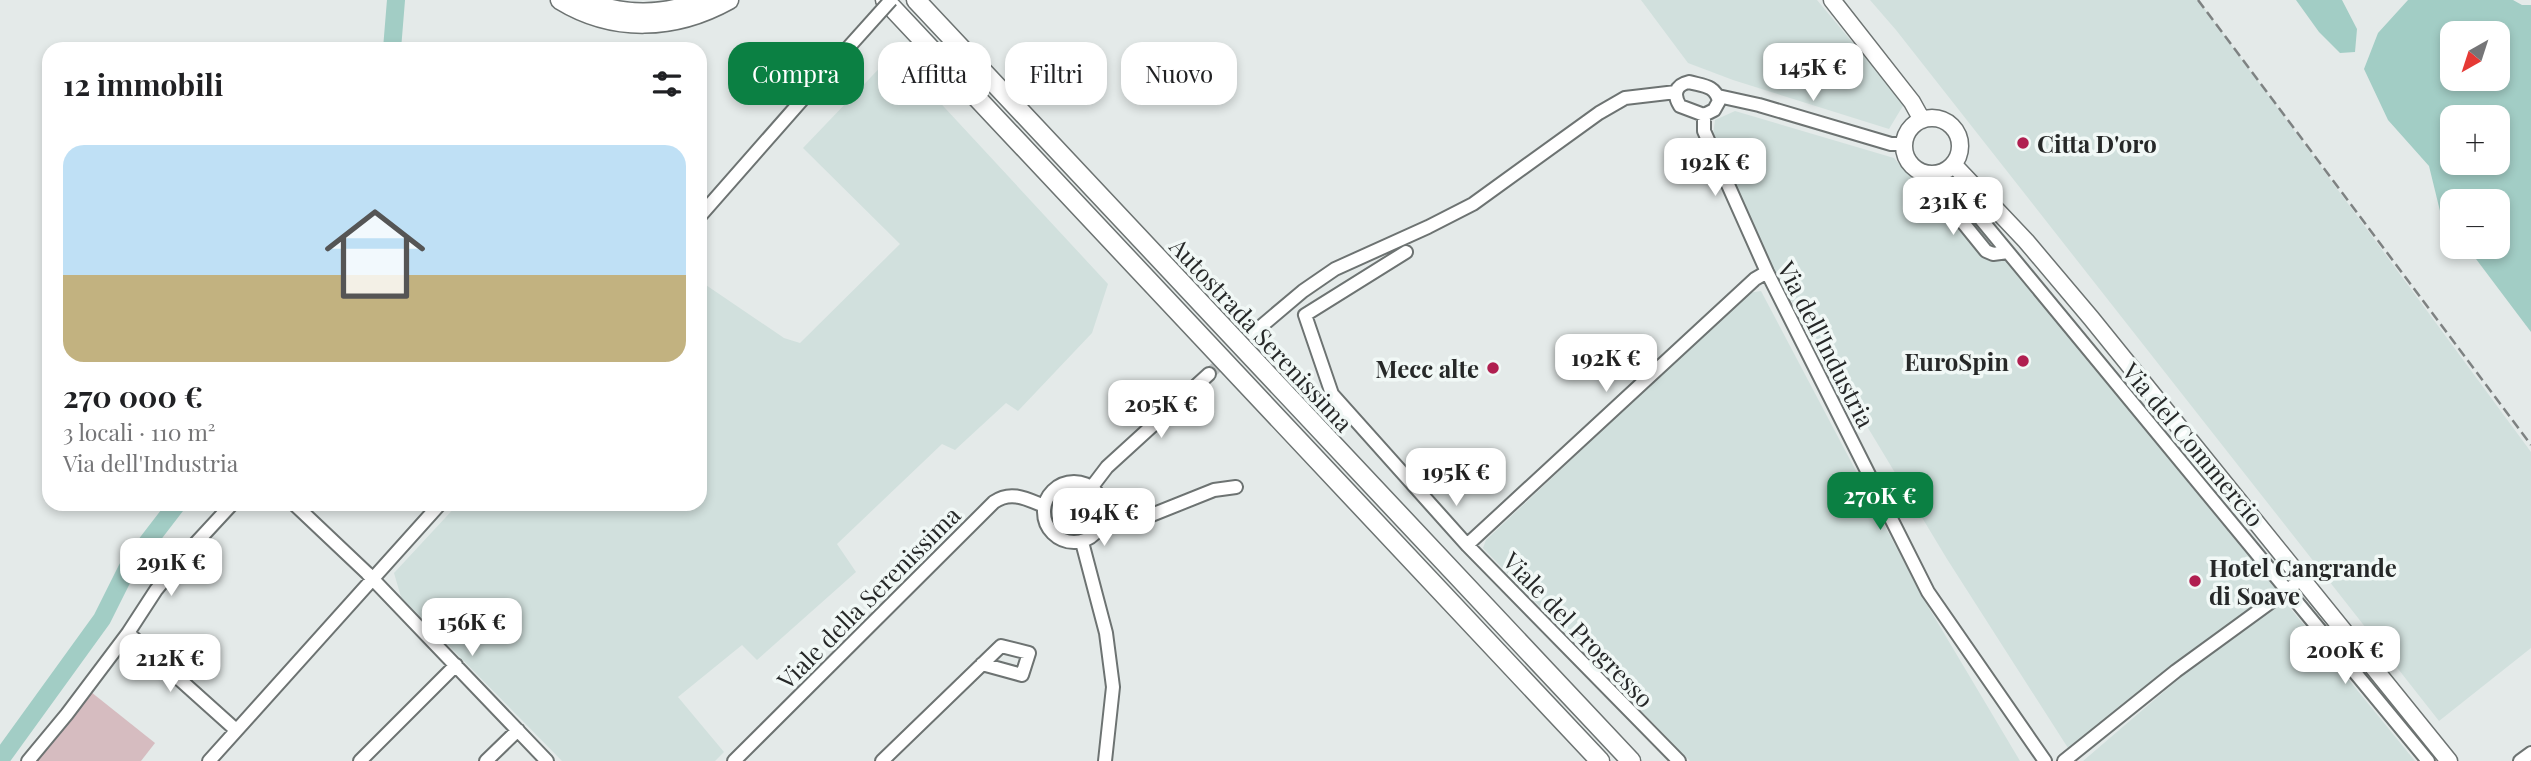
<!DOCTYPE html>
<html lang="it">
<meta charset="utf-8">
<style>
:root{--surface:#fff;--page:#f6f6f6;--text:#202124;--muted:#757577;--accent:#0b8043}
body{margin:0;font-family:"Playfair Display",serif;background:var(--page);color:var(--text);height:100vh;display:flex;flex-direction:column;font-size:26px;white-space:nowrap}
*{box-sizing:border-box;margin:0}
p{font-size:23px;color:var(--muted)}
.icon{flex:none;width:38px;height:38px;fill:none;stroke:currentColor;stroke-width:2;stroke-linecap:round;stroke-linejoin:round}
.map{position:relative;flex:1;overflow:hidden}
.side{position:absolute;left:42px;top:42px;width:665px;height:469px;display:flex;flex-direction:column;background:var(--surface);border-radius:21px;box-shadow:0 4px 10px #0003}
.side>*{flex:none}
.top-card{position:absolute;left:728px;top:42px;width:665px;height:63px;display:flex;gap:14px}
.needle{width:46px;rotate:219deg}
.controls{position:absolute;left:2440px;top:21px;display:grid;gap:14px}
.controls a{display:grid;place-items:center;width:70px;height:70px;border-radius:14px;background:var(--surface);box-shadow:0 4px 10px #0003;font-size:35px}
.price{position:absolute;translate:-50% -60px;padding:0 16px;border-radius:14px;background:#fff;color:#222;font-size:23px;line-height:46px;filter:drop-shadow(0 2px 4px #0008)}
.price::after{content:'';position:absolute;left:50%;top:42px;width:21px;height:16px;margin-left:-10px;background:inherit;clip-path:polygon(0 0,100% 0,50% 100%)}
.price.selected{background:var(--accent);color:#fff}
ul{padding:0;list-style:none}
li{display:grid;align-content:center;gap:14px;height:371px;padding:0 21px}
li span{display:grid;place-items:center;height:217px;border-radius:21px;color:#555}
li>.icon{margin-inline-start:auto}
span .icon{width:126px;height:126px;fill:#fffc;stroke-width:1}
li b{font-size:30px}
h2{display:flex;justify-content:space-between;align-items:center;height:84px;padding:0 21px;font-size:30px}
.tag{padding:0 24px;border-radius:21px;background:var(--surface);box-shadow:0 4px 10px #0003;font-size:24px;line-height:63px}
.tag.selected{background:var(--accent);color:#fff}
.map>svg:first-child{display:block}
.built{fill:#d1e0dd}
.green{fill:#d6bcc0}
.water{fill:#a2cdc5;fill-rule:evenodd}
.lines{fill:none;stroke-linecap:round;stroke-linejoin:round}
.river{stroke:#a2cdc5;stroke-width:18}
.minor-tunnel{stroke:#bec3c2;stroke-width:12;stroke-dasharray:12 6;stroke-linecap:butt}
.minor-casing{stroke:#6d7372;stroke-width:16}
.major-casing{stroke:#6d7372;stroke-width:19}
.highway-casing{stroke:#6d7372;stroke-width:21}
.minor{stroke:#fff;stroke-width:12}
.major{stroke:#fff;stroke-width:16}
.highway{stroke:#fff;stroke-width:18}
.rail{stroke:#7e8282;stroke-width:2.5;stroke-dasharray:10 5;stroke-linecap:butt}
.minor-bridge-casing{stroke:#6d7372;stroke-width:16;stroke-linecap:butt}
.minor-bridge{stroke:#fff;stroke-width:12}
.poi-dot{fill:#b01f50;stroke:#f1f8f6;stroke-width:2.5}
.labels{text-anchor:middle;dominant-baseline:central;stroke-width:7;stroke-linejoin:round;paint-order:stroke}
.poi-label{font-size:24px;font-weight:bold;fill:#262828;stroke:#f1f8f6;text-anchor:start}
.street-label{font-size:24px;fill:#262828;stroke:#f1f8f6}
</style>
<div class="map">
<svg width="2531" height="761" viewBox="0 0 2531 761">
<rect width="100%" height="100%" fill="#e4eae9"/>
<path class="built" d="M1641,0H1817L1904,104L1889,129L1733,80L1688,63Z
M1870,0H2198L2531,452V648L2439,721L1896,30Z
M894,53L1108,284L1092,333L1018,411L1006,403L955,450L942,444L837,544L856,572L757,660L742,645L678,697L724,752L715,761H562L401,597L394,573L458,504H700V281L784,338L800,343L900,244L803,148Z
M1735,111L1894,158L1940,210L1955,199L2279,593L2147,685L2068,748L1947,559L1762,252L1713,135L1715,120Z
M1761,291L1923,598L2020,761H1690L1483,548L1486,540L1748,293Z
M2281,597L2415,761H2083L2181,677Z"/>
<path class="green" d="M91,692L155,743L141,761H36Z"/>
<path class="water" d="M2296,0H2342L2357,29L2355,52L2340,53L2319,32Z
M2408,0H2513L2522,5H2531V332L2467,247H2497V201H2452V227L2440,211L2429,166L2388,120L2364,69L2378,33ZM2452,33H2497V79H2452ZM2452,117H2497V163H2452Z"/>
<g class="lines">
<path class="river" d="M392,49L396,0
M0,760L102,619L127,569L177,504"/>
<path class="minor-tunnel" d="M1209,374L1245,341"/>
<defs>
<path id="minor" d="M1689,82C1703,86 1715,85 1719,101L1714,110L1704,115L1680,106C1673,95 1675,85 1689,82Z
M1718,96L1759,105L1891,144H1904
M1704,115V131L1767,272L1928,592L2045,761
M1922,172L1986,251L1993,254L2008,252
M1952,210L1962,203L1970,206L2428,761
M700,216L838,59
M1406,252L1305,315L1332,394L1467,545L1679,761
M1252,334L1303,291L1335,269L1428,227L1473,204L1599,113L1625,98L1676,92
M1044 512a30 30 0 1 1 60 0a30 30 0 1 1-60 0Z
M1091,488L1107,467L1209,374
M294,504L367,573L547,761
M1103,520H1139L1214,490L1236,487
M1082,542L1106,633L1113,687L1105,761
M1467,545L1755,279L1767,272
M128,633L236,730
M28,761L67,714L128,633L156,590L183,557L232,504
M209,761L440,504
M360,761L456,665
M486,761L518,730
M734,761L994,502C1011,490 1027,499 1044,506
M882,761L1001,646L1029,653L1022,675L982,664
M2064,761L2176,671L2294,585
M2520,761L2531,753"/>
<path id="major" d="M1832,0L1912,102L1922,120
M1904 146a28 28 0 1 1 56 0a28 28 0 1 1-56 0Z
M1954,165L2026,241L2091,318L2449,761"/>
<path id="highway" d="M560,0C614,33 675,30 729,0
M586,0C620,17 668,16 701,0
M885,0L1600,761
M916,0L1631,761"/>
</defs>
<use href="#minor" class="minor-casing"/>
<use href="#major" class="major-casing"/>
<use href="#highway" class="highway-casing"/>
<use href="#minor" class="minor"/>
<use href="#major" class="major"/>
<use href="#highway" class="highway"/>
<path class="rail" d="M2198,0L2531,445"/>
<defs>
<path id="minor-bridge" d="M838,59L891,0"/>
</defs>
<use href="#minor-bridge" class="minor-bridge-casing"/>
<use href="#minor-bridge" class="minor-bridge"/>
</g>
<g class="poi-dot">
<circle cx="2023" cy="143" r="7"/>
<circle cx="2023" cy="361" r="7"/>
<circle cx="1493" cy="368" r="7"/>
<circle cx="2195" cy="581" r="7"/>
</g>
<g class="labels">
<g class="poi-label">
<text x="2037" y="143">Citta D'oro</text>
<text x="2009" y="361" text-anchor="end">EuroSpin</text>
<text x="1479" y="368" text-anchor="end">Mecc alte</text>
<text x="2209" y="567">Hotel Cangrande<tspan x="2209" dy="28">di Soave</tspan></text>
</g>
<g class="street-label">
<text transform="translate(1262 334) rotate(47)">Autostrada Serenissima</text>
<text transform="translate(1827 344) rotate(63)">Via dell'Industria</text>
<text transform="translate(2194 444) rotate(50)">Via del Commercio</text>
<text transform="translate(868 597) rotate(-45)">Viale della Serenissima</text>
<text transform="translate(1579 629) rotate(46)">Viale del Progresso</text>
</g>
</g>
</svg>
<div class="controls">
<a><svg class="needle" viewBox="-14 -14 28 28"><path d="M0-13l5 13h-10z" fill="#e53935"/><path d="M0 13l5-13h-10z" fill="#757577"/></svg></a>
<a>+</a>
<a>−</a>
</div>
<b class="price" style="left:1813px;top:103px">145K €</b>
<b class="price" style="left:1715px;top:198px">192K €</b>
<b class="price" style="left:1953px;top:237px">231K €</b>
<b class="price" style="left:1606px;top:394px">192K €</b>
<b class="price" style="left:1161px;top:440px">205K €</b>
<b class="price" style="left:1456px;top:508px">195K €</b>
<b class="price selected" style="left:1880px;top:532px">270K €</b>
<b class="price" style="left:1104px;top:548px">194K €</b>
<b class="price" style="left:171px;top:598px">291K €</b>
<b class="price" style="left:472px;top:658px">156K €</b>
<b class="price" style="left:2345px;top:686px">200K €</b>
<b class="price" style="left:170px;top:694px">212K €</b>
<div class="top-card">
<a class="tag selected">Compra</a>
<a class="tag">Affitta</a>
<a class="tag">Filtri</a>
<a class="tag">Nuovo</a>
</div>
<section class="side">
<h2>12 immobili<svg class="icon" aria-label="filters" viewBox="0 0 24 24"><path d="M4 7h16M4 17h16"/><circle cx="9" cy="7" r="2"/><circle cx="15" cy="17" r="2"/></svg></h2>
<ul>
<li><span style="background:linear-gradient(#bfe0f5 60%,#c2b280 0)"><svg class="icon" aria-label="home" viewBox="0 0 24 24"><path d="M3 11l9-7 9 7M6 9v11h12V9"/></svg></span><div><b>270 000 €</b><p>3 locali · 110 m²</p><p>Via dell'Industria</p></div></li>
</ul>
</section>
</div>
